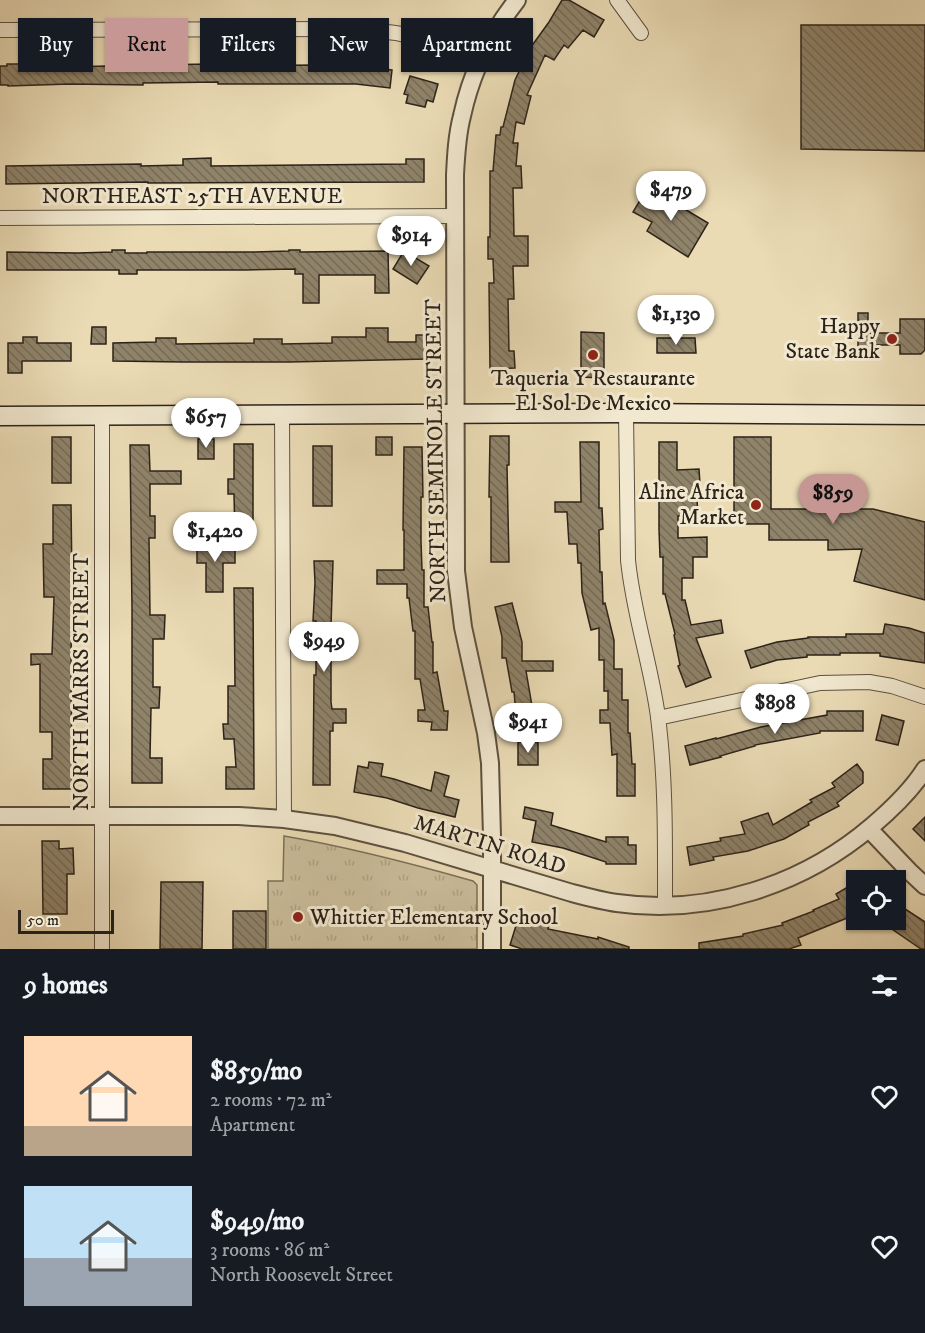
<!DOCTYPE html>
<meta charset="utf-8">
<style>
:root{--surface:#171b24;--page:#242831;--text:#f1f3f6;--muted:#9ea1a6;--accent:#c59692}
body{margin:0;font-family:"IM FELL DW Pica",serif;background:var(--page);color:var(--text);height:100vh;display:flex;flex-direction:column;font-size:22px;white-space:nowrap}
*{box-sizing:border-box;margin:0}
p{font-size:20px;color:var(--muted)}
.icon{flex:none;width:33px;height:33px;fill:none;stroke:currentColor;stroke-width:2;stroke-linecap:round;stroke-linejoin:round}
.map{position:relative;height:949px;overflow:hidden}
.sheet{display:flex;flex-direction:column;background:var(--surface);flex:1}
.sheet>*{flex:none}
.hud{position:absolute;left:18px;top:18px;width:600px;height:54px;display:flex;gap:12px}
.tools{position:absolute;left:846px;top:870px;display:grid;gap:12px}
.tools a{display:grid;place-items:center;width:60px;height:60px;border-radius:0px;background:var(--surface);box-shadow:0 2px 4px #0004;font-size:30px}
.scale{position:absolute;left:18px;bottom:15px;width:96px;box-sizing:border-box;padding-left:6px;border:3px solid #2c2319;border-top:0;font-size:16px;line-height:21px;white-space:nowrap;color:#2c2319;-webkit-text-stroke:4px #f1e8cf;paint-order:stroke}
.price{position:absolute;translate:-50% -51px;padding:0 14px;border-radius:21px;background:#fff;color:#222;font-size:20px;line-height:39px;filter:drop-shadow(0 2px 3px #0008)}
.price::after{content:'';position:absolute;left:50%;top:36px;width:18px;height:14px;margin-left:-9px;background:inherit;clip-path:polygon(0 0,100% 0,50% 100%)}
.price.selected{background:var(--accent);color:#111}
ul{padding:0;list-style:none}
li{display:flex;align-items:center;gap:18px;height:150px;padding:0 24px}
li span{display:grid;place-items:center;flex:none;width:168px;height:120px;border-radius:0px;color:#555}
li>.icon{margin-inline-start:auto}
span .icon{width:72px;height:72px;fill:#fffc;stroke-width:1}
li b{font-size:26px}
h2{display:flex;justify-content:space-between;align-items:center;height:72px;padding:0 24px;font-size:26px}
.pill{padding:0 21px;border-radius:0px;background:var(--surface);box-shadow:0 2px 4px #0004;font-size:21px;line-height:54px}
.pill.selected{background:var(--accent);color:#111}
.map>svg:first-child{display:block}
.park{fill:url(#park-tufts);stroke:#7b705a;stroke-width:1.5}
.building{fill:url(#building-back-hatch);stroke:#2c2319;stroke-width:1.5}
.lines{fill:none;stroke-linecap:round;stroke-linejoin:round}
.minor-casing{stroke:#5c5140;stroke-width:16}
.tertiary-casing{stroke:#5c5140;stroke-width:20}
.secondary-casing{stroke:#2c2319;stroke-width:21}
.minor{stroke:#f1e8cf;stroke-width:14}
.tertiary{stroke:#f1e8cf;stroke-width:16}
.secondary{stroke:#f1e8cf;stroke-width:18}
.poi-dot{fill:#8f2418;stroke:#f1e8cf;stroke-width:2}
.labels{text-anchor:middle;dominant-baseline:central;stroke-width:6;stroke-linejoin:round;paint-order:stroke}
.street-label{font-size:22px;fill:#2c2319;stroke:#f1e8cf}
.poi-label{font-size:22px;fill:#2c2319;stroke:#f1e8cf;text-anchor:end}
</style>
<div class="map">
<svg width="925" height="949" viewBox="0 0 925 949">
<defs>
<pattern id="park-tufts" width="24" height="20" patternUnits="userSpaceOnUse" patternTransform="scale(1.5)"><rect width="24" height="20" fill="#cabc9a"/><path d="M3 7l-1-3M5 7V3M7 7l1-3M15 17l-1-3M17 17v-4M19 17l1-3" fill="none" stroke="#aea184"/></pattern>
<pattern id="building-back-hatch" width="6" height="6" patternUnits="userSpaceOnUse" patternTransform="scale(1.5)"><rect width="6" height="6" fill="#8f836a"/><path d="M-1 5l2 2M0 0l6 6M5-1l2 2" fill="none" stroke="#756b56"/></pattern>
</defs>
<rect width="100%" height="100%" fill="#eadbb5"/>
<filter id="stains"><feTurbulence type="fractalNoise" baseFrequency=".00333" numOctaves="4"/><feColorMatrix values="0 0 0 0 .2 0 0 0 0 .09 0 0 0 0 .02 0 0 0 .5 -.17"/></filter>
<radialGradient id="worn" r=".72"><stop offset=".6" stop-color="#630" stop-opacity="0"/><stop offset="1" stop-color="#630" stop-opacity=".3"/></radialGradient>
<path class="park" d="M284,836C348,847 410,863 473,881L477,885V949H268V881H283Z"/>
<path class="building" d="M562,0H569L604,20L594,37L583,30L568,48L564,45L554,60L545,55L527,95L531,96L524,124L516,122L513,143H518L516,166H521L522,188H513L514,236H528V266H513L514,299H508L509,351H514L515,368L490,369L489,283H494L493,259H488V237H490V171H493L496,135H500L501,127H503L515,80L531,47L549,22Z
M801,25H925V151L801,149Z
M7,64H22V68L107,66V67H146V65L212,64V66L318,65L360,67L392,70L390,88L356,84H218V82L143,83V85L70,84L8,86V85H0V66H7Z
M410,76L438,84L433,102L427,100L425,107L406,103L408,95L404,94Z
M211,158V166L406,164V159H424V182L148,183V182L6,184V166L141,164V166L183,165V159Z
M648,187L708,223L688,257L647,231L652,222L633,212Z
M112,250H125V253H147V252H253L289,251V250H300V252L388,251L389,293H375V275H319V303H303V274H295V269L246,270H137V274H119V270H7V252L78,253L112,252Z
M404,251L429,266L417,284L393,269Z
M858,313H868V333H900V319H925V350L921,354H900V345H869V357H858Z
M92,327H106V344H91Z
M366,328H388V342H416V335H428V359L289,362H183L113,361V343L156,342V338H176V344L254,343V339H282V344L332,343V337H366Z
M581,332L604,333V378L581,377Z
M23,337H37V343H71V361H22V373H8V343H23Z
M657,338H695L696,353H657Z
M490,436H509V465H507L509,562H491V497H489Z
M52,437H71V483H52Z
M376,437H392V455H376Z
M734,437H771V509H873L925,522V600L854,581L862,549L828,550V540H769V524H734Z
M198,439H214V459H198Z
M580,442H599V508H602L603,529L599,530L600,572H602L603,604L605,603L614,640V669H622V700H628V733H630L632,764H635V796H617V754L612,755L610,723H600V710H608V691H604V660H599V628L591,630L582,593L581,563H578L577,544H569L567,512H555V502H581Z
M659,442H677V470L699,469L700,484H696L698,515L678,516V538L707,537V557H693V578H682V600H685L691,625L721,620L723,633L696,638L711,677L686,687L678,666L680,665L674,635L675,634L665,594H663V557H660L659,529Z
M234,444H253V539H235L234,494H228V479H234Z
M130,445H149L150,471H181V484H150V516H155V538H149L150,615H165L164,639H153V687H160L159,708H151L150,758H162V783H132V609Z
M313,446H332V506H313Z
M404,447H422L423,497H421V541L422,570H424V607H428L432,642H433V673L437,672L444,711H448L447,730H431L432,722L418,721V710H425L420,679H415V631H413L409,598H407V584H377V570H404V530H403Z
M53,505H71L72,580L71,659L72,789H43V759H52V732H40V664L31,665V654H52L54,597H44L43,544H53Z
M197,543H235V563H223V592H206V563H197Z
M314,561H333L331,627H341V651H333V659H331V702L332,709H346V723H333V731H330V785H313L314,675H316V621H313L315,583Z
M234,588H253L254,789H226V767H236L234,739H224L223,724H228V686H235Z
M512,603L522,642V661H553V671H526L533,712L547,711L548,721L517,724L514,692H512L506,658H502V637L495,607Z
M885,624L909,628L925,633V663L880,656V653H840V655H807V657L777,660L751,668L745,651L777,642L808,638V637H846V634H883Z
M827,711H863V731H820V733L755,745V746L720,756L721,757L690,765L685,746L716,738V739L761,727L827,715Z
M882,715L904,721L898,745L876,740Z
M518,742H538V765H518Z
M369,762L383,764L381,776L394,779L431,791L435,772L449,776L444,796L459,800L455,817L418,808L387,798L354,792L358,766L368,768Z
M857,764L863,772V783L837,803L839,806L808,822L809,825L784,839L748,851L713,857L714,860L690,865L687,847L721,841L720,838L745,834L741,822L768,813L773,825L812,802L810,800L835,787L832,783Z
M525,807L553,813L551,825L606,842V837H628V845H636V864H606V862L563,848L532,842L536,821L523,818Z
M925,817V841L913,829Z
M42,841H59V849L73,848L74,874H67V914H43Z
M161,882H203L202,949H160Z
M856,882V913L852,916L798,938L801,945L789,949H699V943L743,936V934L783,925L782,923L814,911L813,910L839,899L836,894Z
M902,907L925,922V949H921L889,927L894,920H896V917Z
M233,911H266V949H233Z
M519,916L549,925L548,929L598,939V937L629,947V949H522L510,945Z"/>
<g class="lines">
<defs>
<path id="minor" d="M617,0L641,33
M0,30L349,29C366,30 384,31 401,34C428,39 454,51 479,63
M0,218L455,216
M626,413L628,560C633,613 651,664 658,717C666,780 665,843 665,905
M282,415L284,819
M102,416V949
M658,718L820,683L869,682L892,686L925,697"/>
<path id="tertiary" d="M0,816H239L284,819L335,826L405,843L572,893C587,897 602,901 617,903C708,916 803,885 872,826C892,809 911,791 925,769
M869,829L909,871L925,886
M492,949V837L490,763L486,733L463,627L456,571L455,175C456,155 457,135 462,116C471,74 491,33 517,0"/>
<path id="secondary" d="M0,416L626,413L925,415"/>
</defs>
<use href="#minor" class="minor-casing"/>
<use href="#tertiary" class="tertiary-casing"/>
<use href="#secondary" class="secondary-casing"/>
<use href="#minor" class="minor"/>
<use href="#tertiary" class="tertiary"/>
<use href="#secondary" class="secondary"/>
</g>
<g class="poi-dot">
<circle cx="892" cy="339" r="6"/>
<circle cx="593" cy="355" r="6"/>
<circle cx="756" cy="505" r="6"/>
<circle cx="298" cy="917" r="6"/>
</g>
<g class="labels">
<g class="street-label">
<text x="192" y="196">NORTHEAST 25TH AVENUE</text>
<text transform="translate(436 451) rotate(-91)">NORTH SEMINOLE STREET</text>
<text transform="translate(81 682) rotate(-90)">NORTH MARRS STREET</text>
<text transform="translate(490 845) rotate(17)">MARTIN ROAD</text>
</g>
<g class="poi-label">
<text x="880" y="326">Happy<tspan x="880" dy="25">State Bank</tspan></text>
<text x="593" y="378" text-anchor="middle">Taqueria Y Restaurante<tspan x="593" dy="25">El Sol De Mexico</tspan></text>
<text x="744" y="492">Aline Africa<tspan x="744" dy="25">Market</tspan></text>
<text x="310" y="917" text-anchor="start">Whittier Elementary School</text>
</g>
</g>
<rect width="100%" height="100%" filter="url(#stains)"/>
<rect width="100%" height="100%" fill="url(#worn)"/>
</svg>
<div class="tools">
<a><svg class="icon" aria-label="locate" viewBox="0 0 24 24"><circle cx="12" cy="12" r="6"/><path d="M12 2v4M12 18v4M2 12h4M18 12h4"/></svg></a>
</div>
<div class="scale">50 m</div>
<b class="price" style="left:671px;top:222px">$479</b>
<b class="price" style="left:411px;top:267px">$914</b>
<b class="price" style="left:676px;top:346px">$1,130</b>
<b class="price" style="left:206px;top:449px">$657</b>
<b class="price selected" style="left:833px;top:525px">$859</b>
<b class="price" style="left:215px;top:563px">$1,420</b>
<b class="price" style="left:324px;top:673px">$949</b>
<b class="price" style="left:775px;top:735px">$898</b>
<b class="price" style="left:528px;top:754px">$941</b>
<div class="hud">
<a class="pill">Buy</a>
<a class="pill selected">Rent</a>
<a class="pill">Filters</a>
<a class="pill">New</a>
<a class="pill">Apartment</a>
</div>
</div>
<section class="sheet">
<h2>9 homes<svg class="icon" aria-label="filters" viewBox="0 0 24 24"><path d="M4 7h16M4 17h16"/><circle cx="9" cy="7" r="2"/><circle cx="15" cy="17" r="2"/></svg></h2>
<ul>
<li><span style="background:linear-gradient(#ffd9b3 75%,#b9a48a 0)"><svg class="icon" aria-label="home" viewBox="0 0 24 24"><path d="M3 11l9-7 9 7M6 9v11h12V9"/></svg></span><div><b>$859/mo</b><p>2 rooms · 72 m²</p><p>Apartment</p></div><svg class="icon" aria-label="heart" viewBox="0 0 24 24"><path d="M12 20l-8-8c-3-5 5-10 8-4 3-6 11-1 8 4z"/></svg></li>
<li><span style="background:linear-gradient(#bfe0f5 60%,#9aa5b1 0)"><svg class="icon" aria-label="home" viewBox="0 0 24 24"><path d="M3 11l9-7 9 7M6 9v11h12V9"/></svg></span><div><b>$949/mo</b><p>3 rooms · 86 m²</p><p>North Roosevelt Street</p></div><svg class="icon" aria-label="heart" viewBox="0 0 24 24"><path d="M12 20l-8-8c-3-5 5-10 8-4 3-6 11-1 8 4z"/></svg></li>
</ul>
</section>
